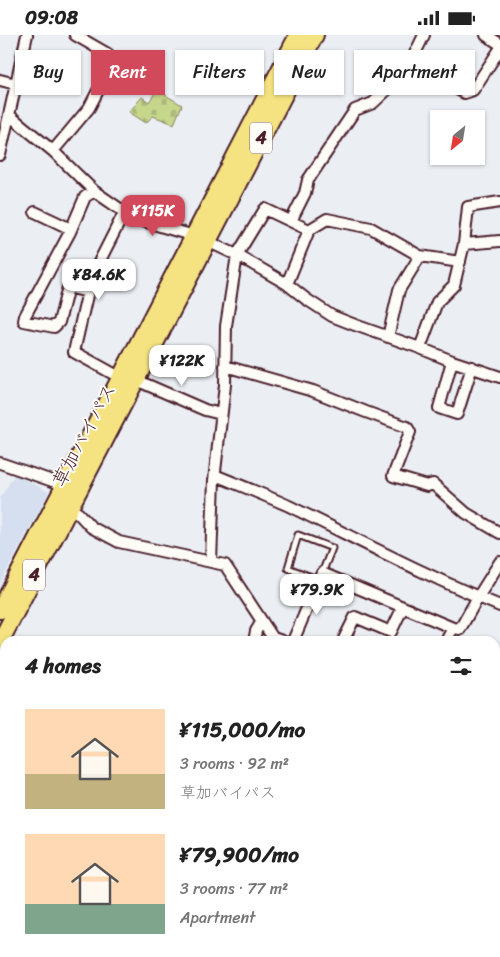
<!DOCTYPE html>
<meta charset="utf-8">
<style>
:root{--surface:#fff;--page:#f2f2f2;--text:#222;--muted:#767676;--accent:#d1495b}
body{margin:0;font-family:Sriracha,"Klee One",sans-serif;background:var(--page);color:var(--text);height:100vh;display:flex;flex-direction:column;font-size:19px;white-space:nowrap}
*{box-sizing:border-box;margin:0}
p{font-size:16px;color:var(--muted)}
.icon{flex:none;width:28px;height:28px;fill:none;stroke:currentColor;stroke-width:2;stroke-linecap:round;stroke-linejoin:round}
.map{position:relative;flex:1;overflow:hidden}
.side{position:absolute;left:0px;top:601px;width:500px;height:321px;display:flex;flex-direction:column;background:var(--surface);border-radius:15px 15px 0 0;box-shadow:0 1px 4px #0004}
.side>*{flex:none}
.top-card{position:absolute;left:15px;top:15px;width:470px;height:45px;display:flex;gap:10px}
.needle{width:32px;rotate:210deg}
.fabs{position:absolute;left:430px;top:75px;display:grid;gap:10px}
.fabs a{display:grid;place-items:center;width:55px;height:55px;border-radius:0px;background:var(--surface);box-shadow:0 1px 4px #0004;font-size:25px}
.price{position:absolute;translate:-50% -42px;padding:0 11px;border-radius:10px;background:#fff;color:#222;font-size:16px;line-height:32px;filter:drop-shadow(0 1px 2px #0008)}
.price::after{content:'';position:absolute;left:50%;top:30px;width:15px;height:11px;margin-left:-8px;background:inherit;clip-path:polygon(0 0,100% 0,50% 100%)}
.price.active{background:var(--accent);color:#fff}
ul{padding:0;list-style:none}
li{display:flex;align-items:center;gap:15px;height:125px;padding:0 25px}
li span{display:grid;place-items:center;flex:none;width:140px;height:100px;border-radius:0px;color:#555}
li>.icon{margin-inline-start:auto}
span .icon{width:60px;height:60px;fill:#fffc;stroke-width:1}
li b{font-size:21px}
h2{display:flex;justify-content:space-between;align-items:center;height:60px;padding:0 25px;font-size:21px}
.pill{padding:0 18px;border-radius:0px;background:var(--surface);box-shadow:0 1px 4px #0004;font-size:18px;line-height:45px}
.pill.active{background:var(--accent);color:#fff}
.status{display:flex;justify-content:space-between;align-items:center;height:35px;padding:0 25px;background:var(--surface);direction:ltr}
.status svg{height:14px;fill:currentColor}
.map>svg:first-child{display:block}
.built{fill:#d6dff0}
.cemetery{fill:url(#cemetery-stones);stroke:#887b5c}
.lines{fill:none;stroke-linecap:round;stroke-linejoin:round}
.service-casing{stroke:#4a1f2b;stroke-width:9}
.minor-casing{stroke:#4a1f2b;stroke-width:14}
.trunk-casing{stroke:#4a1f2b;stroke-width:20}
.service{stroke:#fdfcf7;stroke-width:5}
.minor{stroke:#fdfcf7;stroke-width:10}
.trunk{stroke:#f5e382;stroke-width:16}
.labels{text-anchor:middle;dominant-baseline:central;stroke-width:4;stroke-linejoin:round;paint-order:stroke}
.shield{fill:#fdfcf7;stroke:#806168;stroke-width:1}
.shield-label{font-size:18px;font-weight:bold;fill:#4a1f2b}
.street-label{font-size:19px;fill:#4a1f2b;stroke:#fdfcf7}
</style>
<div class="status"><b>09:08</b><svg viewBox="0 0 49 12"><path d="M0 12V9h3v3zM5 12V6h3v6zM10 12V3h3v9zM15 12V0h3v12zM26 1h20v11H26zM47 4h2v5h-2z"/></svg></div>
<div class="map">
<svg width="500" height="922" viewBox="0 0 500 922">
<defs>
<pattern id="cemetery-stones" width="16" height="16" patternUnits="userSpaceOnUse" patternTransform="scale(1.25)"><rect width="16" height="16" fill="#c6d78c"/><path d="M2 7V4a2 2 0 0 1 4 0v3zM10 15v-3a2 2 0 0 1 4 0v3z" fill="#acb879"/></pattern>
</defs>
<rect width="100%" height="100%" fill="#ebeff4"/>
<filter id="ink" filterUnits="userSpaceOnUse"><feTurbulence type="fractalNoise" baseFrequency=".02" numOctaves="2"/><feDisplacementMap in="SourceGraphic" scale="10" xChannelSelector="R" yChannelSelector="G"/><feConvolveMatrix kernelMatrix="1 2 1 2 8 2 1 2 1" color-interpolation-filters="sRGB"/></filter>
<g filter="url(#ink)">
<path class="built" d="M15,439L49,457L0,549V463Z"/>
<path class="cemetery" d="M157,55L182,70L174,89L153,81L146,88L129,77L142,62L149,67Z"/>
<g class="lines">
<defs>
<path id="service" d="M319,545L288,533L298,500L332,513L322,538
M0,801L5,808"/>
<path id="minor" d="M486,0L500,9
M0,45L16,49
M457,54L464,58L473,55L500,14
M9,80L53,116L94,156L133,183L194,201L207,206L237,220L287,249L306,264L332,281L355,290L420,313L452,326L500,342
M53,116L89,73L112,29L108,19L75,0
M0,120L27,0
M35,177L71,194
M291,186L305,158L308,145L355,75L373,68L406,37L424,0
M464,209L500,206
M287,249L309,195L327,184L371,193L420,221L460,227
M88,257L68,252L59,287L54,292L24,286L25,281L70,197L85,162L94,156
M388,302L399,255L420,221
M420,313L437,267L454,250L464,209L468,172L500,167
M452,326L439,373L457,379L472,332
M225,331L313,356L366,377L407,392L410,397L393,441L427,451L433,449L466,478L500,498
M121,343L74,317L91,243L124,178
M136,345L205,375L221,379
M0,428L64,450
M215,440C239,450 265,460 289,471C359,505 428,542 500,571
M65,472L78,478L91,492L119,507L225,530L273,603L282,606
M211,526L214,445L225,350L226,291L237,220L265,174L309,195
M254,606L256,596L262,586
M293,606L322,538L453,593L460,594L478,562L500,527
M343,606L355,582L391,597L403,572
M446,606L453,593
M495,773L500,764
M0,783L5,780
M0,824L5,826
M495,865L500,868
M495,912L500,914
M90,918L94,922
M252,918L262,922
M344,918V922
M417,918L425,922
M30,922L31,918
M214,922L218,918"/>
<path id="trunk" d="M0,575L298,0
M0,607L315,0"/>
</defs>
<use href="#service" class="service-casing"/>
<use href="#minor" class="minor-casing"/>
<use href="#trunk" class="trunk-casing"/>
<use href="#service" class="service"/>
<use href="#minor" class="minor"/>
<use href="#trunk" class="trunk"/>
</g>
</g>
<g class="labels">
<g class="shield">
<rect x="250" y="87.5" width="22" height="31" rx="4"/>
<rect x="23" y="524.5" width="22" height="31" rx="4"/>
</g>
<g class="shield-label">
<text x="261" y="103">4</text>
<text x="34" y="540">4</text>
</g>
<g class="street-label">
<text transform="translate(84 400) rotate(-62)">草加バイパス</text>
</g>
</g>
</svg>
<div class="fabs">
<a><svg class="needle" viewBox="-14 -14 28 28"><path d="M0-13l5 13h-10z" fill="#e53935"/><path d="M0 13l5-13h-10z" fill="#767676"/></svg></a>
</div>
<b class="price active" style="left:153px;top:202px">¥115K</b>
<b class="price" style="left:99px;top:266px">¥84.6K</b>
<b class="price" style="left:182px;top:352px">¥122K</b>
<b class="price" style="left:317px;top:581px">¥79.9K</b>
<div class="top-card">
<a class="pill">Buy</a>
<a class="pill active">Rent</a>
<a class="pill">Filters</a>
<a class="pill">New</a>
<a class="pill">Apartment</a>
</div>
<section class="side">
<h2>4 homes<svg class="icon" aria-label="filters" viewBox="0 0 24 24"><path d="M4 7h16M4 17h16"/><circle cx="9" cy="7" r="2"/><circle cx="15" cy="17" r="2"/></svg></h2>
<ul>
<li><span style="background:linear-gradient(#ffd9b3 65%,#c2b280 0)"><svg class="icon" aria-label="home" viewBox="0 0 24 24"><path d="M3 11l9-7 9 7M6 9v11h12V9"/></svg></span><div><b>¥115,000/mo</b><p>3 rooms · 92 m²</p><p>草加バイパス</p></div></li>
<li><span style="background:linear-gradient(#ffd9b3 70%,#7fa58c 0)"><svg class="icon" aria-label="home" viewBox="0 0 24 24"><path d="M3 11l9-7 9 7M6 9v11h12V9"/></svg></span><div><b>¥79,900/mo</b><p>3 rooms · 77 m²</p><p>Apartment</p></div></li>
</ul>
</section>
</div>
